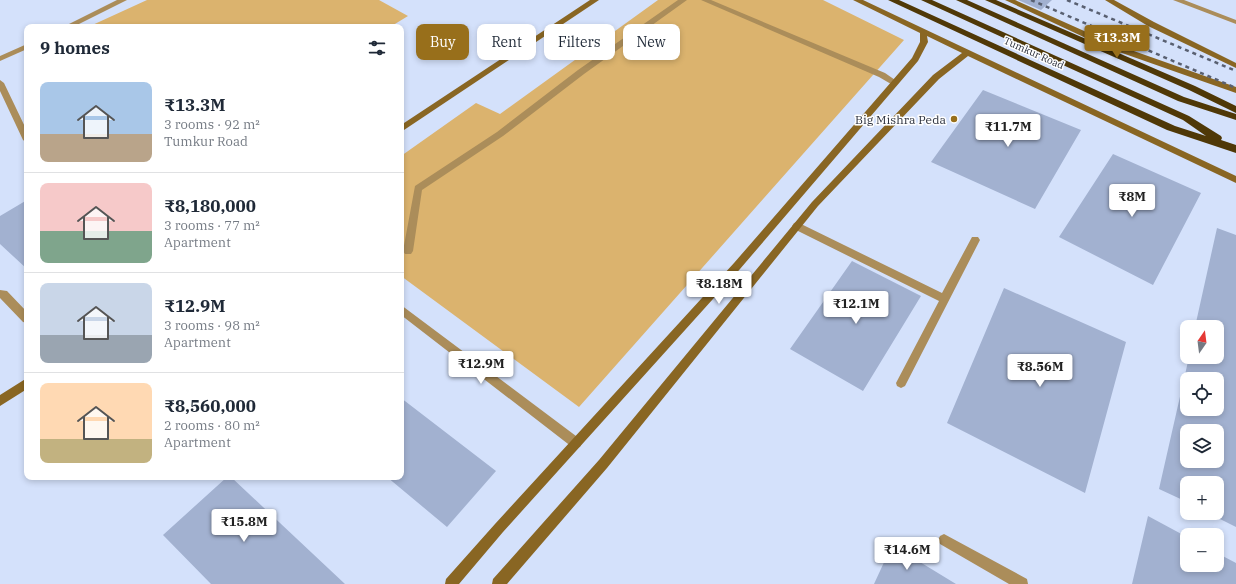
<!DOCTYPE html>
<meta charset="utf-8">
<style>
:root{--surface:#fff;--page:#f6f6f7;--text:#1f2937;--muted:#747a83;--line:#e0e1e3;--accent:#986f1b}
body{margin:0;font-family:"IBM Plex Serif",serif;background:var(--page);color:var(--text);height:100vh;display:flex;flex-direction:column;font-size:15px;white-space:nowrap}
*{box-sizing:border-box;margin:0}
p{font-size:13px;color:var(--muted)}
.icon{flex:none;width:22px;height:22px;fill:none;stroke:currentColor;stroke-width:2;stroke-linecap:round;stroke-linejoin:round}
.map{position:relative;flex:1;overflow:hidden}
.details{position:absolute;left:24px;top:24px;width:380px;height:456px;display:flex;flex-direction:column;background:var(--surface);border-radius:8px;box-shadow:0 2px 6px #0003}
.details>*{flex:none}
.guide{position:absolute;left:416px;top:24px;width:380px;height:36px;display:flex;gap:8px}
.needle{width:26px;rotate:14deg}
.fabs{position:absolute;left:1180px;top:320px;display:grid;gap:8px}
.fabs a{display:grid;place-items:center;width:44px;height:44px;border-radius:8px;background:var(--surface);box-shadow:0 2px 6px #0003;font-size:20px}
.price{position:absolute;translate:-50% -34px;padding:0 9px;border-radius:4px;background:#fff;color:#222;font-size:13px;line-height:26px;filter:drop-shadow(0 1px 2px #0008)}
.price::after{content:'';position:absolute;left:50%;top:24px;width:12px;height:9px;margin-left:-6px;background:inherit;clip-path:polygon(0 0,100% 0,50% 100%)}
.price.selected{background:var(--accent);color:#fff}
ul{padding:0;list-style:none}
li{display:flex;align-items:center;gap:12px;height:100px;padding:0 16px}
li+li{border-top:1px solid var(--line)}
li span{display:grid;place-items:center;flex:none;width:112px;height:80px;border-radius:8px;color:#555}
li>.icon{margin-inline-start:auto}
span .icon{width:48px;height:48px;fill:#fffc;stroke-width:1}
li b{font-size:17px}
h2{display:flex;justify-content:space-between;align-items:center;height:48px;padding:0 16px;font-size:17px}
.pill{padding:0 14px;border-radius:8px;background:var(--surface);box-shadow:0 2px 6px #0003;font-size:14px;line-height:36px}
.pill.selected{background:var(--accent);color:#fff}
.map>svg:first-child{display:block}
.green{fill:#dbb36e}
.building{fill:#a2b1d0;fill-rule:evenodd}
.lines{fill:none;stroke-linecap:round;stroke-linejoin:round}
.lane{fill:#ab8d5a;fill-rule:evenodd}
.street{fill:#ab8d5a;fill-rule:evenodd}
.secondary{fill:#896623;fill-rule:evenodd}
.highway{fill:#4f3807;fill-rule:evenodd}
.rail{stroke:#596071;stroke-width:2.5;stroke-dasharray:4 4;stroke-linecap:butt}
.poi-dot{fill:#986f1b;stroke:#fff;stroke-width:1.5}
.labels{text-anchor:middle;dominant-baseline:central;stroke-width:3;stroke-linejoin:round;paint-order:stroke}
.far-street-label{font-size:10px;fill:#2b303d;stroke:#fff}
.poi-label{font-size:12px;fill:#2b303d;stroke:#fff;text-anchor:end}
</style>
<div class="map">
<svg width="1236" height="584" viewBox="0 0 1236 584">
<rect width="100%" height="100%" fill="#d4e1fb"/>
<path class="green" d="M147,0H379L408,16L390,27H88Z
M658,0H823L904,40L579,407L401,276V156L476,103L500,114Z"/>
<path class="building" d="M1018,0H1052L1041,10Z
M983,90L1081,130L1035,209L931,162Z
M1113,154L1201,193L1153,285L1059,237Z
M27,200V269L0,244V216Z
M1217,228L1236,235V527L1208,513H1217V483H1187V502L1159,489L1189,357H1217V327H1195ZM1187,379H1217V409H1187ZM1187,431H1217V461H1187Z
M852,261L921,296L863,391L790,349Z
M1004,288L1126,342L1085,493L947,423Z
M401,398L496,471L447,527L387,477H401Z
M227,477H231L345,584H211L163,535Z
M1148,516L1187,537V565H1217V553L1236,563V584H1132Z
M892,545L956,584H874Z"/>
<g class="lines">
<path class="lane" d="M678,0H687L584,74L503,136L422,190L413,251L411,254H405L403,251L415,186L497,132L578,70Z
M701,0H711L885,73L898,82L897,84H891L879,77Z
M1173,0H1184L1236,20V24Z
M0,80L4,83L27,131V143L23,140L0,91Z
M797,222L942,293L972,237H978L980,240L905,386L901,388L897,386L896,383L939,301L794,229L792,226L794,223Z
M0,290L7,291L27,312V323L23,322L0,298Z
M944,534L1027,579L1028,584H1009L940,544L938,540L940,536Z"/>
<path class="street" d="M117,0H127L73,27H63Z
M27,44V49L0,61V56Z
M401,305L580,439L582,443L580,447L576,448L572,447L401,315Z"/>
<path class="secondary" d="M590,0H599L401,132V125Z
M853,0H863L1236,176V183L968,56L939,79L818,206L607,468L507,584H492L493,579L599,460L812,202L933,75L962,53L927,36L928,42L918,61L740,269L503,532L459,584H445L446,579L495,524L734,263L912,58L920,42V33Z
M1005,0H1015L1111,43L1236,87V93L1105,47Z
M1105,0H1114L1154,22L1236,63V68L1148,26Z
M27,378V389L0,406V395Z"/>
<path class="highway" d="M888,0H899L1175,126L1206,136L1183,120L921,0H932L1189,116L1221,136L1222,138L1221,140L1236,145V153L1167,130Z
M956,0H967L1184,97L1236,114V120L1178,101Z
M985,0H996L1195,86L1236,106V113L1189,90Z"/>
<path class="rail" d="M1031,0L1236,88
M1067,0L1236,71"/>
</g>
<circle class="poi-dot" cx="954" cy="119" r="4"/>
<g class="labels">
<g class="far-street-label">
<text transform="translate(1034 53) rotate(24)">Tumkur Road</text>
</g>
<g class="poi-label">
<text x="946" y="119">Big Mishra Peda</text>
</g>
</g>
</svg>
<div class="fabs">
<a><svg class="needle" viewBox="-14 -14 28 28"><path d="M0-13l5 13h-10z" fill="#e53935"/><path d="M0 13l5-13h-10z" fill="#747a83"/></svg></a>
<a><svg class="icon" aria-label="locate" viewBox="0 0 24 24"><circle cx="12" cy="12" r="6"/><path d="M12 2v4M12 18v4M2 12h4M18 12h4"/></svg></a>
<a><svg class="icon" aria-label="layers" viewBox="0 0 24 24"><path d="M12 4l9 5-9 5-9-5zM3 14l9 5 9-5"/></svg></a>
<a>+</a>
<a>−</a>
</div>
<b class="price selected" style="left:1117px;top:59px">₹13.3M</b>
<b class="price" style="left:1008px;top:148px">₹11.7M</b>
<b class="price" style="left:1132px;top:218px">₹8M</b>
<b class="price" style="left:719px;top:305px">₹8.18M</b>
<b class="price" style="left:856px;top:325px">₹12.1M</b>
<b class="price" style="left:481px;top:385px">₹12.9M</b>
<b class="price" style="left:1040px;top:388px">₹8.56M</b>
<b class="price" style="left:244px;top:543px">₹15.8M</b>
<b class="price" style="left:907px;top:571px">₹14.6M</b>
<div class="guide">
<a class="pill selected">Buy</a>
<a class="pill">Rent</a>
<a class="pill">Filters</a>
<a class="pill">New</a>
</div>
<section class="details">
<h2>9 homes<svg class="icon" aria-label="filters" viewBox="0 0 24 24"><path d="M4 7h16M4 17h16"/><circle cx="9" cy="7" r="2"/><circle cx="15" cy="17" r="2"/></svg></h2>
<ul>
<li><span style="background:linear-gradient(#a9c7e8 65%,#b9a48a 0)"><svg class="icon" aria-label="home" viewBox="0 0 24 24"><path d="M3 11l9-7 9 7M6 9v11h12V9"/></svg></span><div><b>₹13.3M</b><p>3 rooms · 92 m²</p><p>Tumkur Road</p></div></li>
<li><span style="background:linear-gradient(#f6c9c9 60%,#7fa58c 0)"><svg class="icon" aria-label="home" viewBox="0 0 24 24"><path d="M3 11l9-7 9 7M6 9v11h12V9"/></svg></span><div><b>₹8,180,000</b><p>3 rooms · 77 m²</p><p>Apartment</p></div></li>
<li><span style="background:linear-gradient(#c9d6e8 65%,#9aa5b1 0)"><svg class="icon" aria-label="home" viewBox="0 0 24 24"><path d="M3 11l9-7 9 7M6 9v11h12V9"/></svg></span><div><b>₹12.9M</b><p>3 rooms · 98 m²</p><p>Apartment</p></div></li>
<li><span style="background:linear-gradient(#ffd9b3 70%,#c2b280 0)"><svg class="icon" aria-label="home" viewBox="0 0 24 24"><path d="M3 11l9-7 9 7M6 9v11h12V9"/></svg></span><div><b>₹8,560,000</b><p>2 rooms · 80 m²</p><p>Apartment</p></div></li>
</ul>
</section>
</div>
